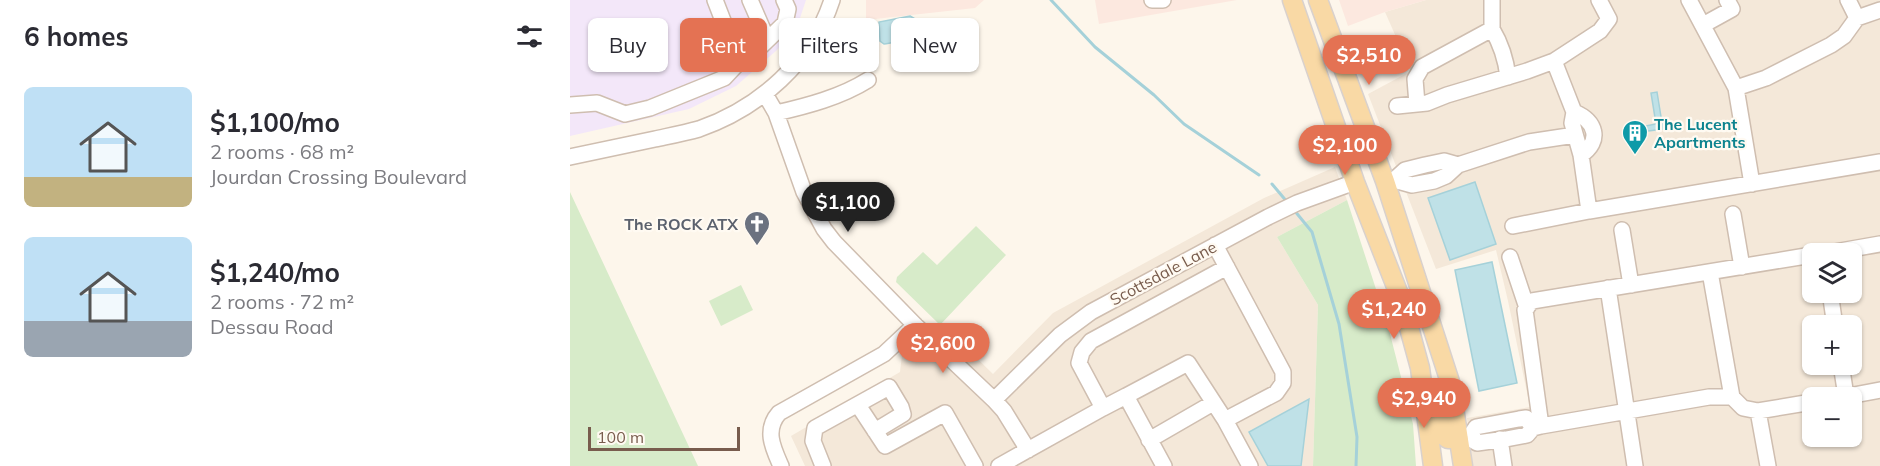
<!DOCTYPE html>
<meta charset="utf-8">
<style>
:root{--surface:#fff;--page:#f2f2f3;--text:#2b2b33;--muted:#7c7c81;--accent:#e47253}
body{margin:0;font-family:Mulish,sans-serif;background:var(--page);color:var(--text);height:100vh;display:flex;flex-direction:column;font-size:22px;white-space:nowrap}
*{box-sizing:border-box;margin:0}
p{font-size:20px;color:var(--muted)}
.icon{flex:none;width:33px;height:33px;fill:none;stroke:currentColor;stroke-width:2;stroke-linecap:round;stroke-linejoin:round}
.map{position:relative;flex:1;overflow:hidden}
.sheet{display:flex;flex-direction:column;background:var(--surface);width:570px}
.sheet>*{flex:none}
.guide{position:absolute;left:18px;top:18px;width:570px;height:54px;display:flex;gap:12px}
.buttons{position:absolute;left:1232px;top:243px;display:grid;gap:12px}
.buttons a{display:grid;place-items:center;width:60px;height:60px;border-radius:9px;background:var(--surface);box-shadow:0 2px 4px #0004;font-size:30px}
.scale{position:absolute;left:18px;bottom:15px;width:152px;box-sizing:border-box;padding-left:6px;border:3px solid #785c4d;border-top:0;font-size:16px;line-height:21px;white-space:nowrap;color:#785c4d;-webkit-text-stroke:4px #fffaf2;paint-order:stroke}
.price{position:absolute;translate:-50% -51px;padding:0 14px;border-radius:21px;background:var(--accent);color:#fff;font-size:20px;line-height:39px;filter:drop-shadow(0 2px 3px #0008)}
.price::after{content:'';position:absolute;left:50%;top:36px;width:18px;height:14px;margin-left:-9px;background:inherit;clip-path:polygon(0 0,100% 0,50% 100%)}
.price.active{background:#222;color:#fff}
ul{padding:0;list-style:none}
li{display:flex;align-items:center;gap:18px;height:150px;padding:0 24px}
li span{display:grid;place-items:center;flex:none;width:168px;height:120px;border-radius:9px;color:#555}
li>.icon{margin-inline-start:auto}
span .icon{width:72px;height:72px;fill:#fffc;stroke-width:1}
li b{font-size:26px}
h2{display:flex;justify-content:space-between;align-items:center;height:72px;padding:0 24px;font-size:26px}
.chip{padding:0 21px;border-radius:9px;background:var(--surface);box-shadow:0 2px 4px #0004;font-size:21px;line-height:54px}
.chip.active{background:var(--accent);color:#fff}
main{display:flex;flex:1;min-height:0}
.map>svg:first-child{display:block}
.residential{fill:#f4e8d9;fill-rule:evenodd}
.commercial{fill:#fce8df}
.education{fill:#f3e7f9}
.green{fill:#d7ebc9}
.water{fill:#bfe1e7;stroke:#a5d1d9;stroke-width:1.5}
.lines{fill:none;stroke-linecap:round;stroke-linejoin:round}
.stream{stroke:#a5d1d9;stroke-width:3}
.minor-casing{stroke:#cfbeb0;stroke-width:18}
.major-casing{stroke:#d9d1cd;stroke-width:21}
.minor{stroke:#fff;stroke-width:15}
.major{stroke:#f9d9a5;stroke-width:18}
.labels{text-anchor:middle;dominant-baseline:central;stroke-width:4.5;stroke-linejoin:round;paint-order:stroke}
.culture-label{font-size:16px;font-weight:bold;fill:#0d838f;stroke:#fffaf2;text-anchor:start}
.worship-label{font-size:16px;font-weight:bold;fill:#5b616d;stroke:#fffaf2;text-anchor:end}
.street-label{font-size:16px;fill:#785c4d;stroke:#fffaf2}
</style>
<main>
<section class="sheet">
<h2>6 homes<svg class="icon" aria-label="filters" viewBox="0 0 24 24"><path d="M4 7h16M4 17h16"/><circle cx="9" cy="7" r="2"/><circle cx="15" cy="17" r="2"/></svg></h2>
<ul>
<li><span style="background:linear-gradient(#bfe0f5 75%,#c2b280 0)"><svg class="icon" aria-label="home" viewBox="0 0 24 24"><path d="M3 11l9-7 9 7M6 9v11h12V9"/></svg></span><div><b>$1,100/mo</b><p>2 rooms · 68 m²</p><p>Jourdan Crossing Boulevard</p></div></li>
<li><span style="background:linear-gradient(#bfe0f5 70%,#9aa5b1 0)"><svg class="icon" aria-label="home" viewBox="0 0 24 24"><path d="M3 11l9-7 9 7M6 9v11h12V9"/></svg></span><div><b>$1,240/mo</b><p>2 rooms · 72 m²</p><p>Dessau Road</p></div></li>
</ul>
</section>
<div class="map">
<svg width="1310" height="466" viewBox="0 0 1310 466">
<rect width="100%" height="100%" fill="#fdf6eb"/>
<path class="residential" d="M856,0H1310V466H901L897,418L960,407L938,301L926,250L866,269L798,94L841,71L815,12ZM1242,254H1281V292H1242ZM1242,326H1281V364H1242ZM1242,398H1281V436H1242Z
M765,167L777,200L707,237L748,305L743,466H235L221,436L330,372L333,346L374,326L423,374L483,313L694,198Z"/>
<path class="commercial" d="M296,0H414L405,8L296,20Z
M525,0H667L529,24Z
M769,0H856L815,12L778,26Z"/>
<path class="education" d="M0,0H236L229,21L207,50L166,86L119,109L0,136Z"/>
<path class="green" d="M0,192L128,466H0Z
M777,200L818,326L843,424L846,466H743L748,305L707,237Z
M406,226L436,255L370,325L326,282L327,277L353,252L367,265Z
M171,285L183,310L151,326L139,301Z"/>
<path class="water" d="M340,16L352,23C343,41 332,41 314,44L310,41L309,22Z
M1087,92L1093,129L1071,132L1070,127L1086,124L1081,93Z
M905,182L926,244L880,260L858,198Z
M922,262L947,383L909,391L885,270Z
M739,399L731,466H698L679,432Z"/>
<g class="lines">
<path class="stream" d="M481,0L525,47L584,95L614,124L689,175
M702,184L718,203
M724,210L742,232L769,324L787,437L786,466"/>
<defs>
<path id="minor" d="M145,0L169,62
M180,0L197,39
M582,0H593
M1029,0L1039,19L1030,31L984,61L1004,112L1002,123L1011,155L1019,211L1310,162
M1119,0L1166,88L1182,184
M1278,0L1287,18L1310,10
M1133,25L1162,9L1157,0
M922,29V0
M1166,88L1196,78L1261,45L1274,36L1287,18
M195,94L206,113L234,192L254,229L264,242L345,325L424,400L434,411L458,450
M847,104L845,79L852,67L922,29C931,44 936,60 938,77
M0,105L27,103L55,114L80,108L154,78L169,62L187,50L215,23L218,9L214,0
M827,106L857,103L877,95L957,71L984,61
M1004,112C1026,121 1032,141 1011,155
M206,113C237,106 271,97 298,80
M0,157C28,151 56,145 85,139C99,136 115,133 129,129C189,108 242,62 262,0
M824,180L835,170L855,165L874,161L888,165
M815,181L824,180L842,185L864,181L876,176L888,165L959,142L1005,135
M1163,214L1172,267
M943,226L1019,211
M1052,230L1061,285
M645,245L713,372V383L706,393L655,420L680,466
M1253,254L1310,244
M940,257L957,308
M1140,272L1162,397
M1038,288L1065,466
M1260,292L1265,326
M1271,364L1276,396
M556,396L618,363L655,420
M1268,398L1310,390
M424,400L490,335L521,312L698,217L727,203L785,182
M288,405L315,446L375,413L405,466
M533,408L556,396L594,466
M1188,411L1198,466
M971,426L955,310L962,301L1242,255
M899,438L906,427L949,419L956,418L963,428
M889,439L899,438L907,443L936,439L957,435L963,428L971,426L1139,397H1162L1173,408L1188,411L1242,402
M930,439L934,466
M579,440L643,403
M211,466C203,448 194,430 209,413L314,354L345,325
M253,466L243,441L245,428L319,387L331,407L333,414L305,431
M429,466L533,408L509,363L512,352L521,341L657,267"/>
<path id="major" d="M722,0L785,182L832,302L850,368L863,466
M748,0L815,181L880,382L893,466
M865,392L874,436L878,439H889"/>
</defs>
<use href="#minor" class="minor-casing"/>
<use href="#major" class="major-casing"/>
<use href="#minor" class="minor"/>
<use href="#major" class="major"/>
</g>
<defs>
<symbol id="building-pin" viewBox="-11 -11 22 30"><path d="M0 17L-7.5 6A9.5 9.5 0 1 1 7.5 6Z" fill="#0f9aa8" stroke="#fffaf2"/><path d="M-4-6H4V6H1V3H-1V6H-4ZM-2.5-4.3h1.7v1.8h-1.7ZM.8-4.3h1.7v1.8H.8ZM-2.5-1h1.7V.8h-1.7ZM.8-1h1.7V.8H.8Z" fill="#fff"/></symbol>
<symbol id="church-pin" viewBox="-11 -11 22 30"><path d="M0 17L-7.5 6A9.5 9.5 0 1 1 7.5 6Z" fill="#6b7280" stroke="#fffaf2"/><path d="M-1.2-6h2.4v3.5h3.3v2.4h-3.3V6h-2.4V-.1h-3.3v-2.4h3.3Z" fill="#fff"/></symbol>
</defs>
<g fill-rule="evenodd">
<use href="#building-pin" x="1050" y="118" width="30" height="40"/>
<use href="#church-pin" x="172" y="209" width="30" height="40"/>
</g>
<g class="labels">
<g class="culture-label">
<text x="1084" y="124">The Lucent<tspan x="1084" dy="18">Apartments</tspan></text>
</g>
<g class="worship-label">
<text x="168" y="224">The ROCK ATX</text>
</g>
<g class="street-label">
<text transform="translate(593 273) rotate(-28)">Scottsdale Lane</text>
</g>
</g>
</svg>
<div class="buttons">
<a><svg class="icon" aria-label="layers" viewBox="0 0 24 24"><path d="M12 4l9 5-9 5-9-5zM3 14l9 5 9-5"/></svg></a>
<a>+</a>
<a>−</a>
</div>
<div class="scale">100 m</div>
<b class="price" style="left:799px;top:86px">$2,510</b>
<b class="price" style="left:775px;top:176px">$2,100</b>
<b class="price active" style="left:278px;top:233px">$1,100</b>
<b class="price" style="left:824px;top:340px">$1,240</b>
<b class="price" style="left:373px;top:374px">$2,600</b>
<b class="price" style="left:854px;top:429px">$2,940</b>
<div class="guide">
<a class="chip">Buy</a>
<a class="chip active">Rent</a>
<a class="chip">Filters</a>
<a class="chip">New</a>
</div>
</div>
</main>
